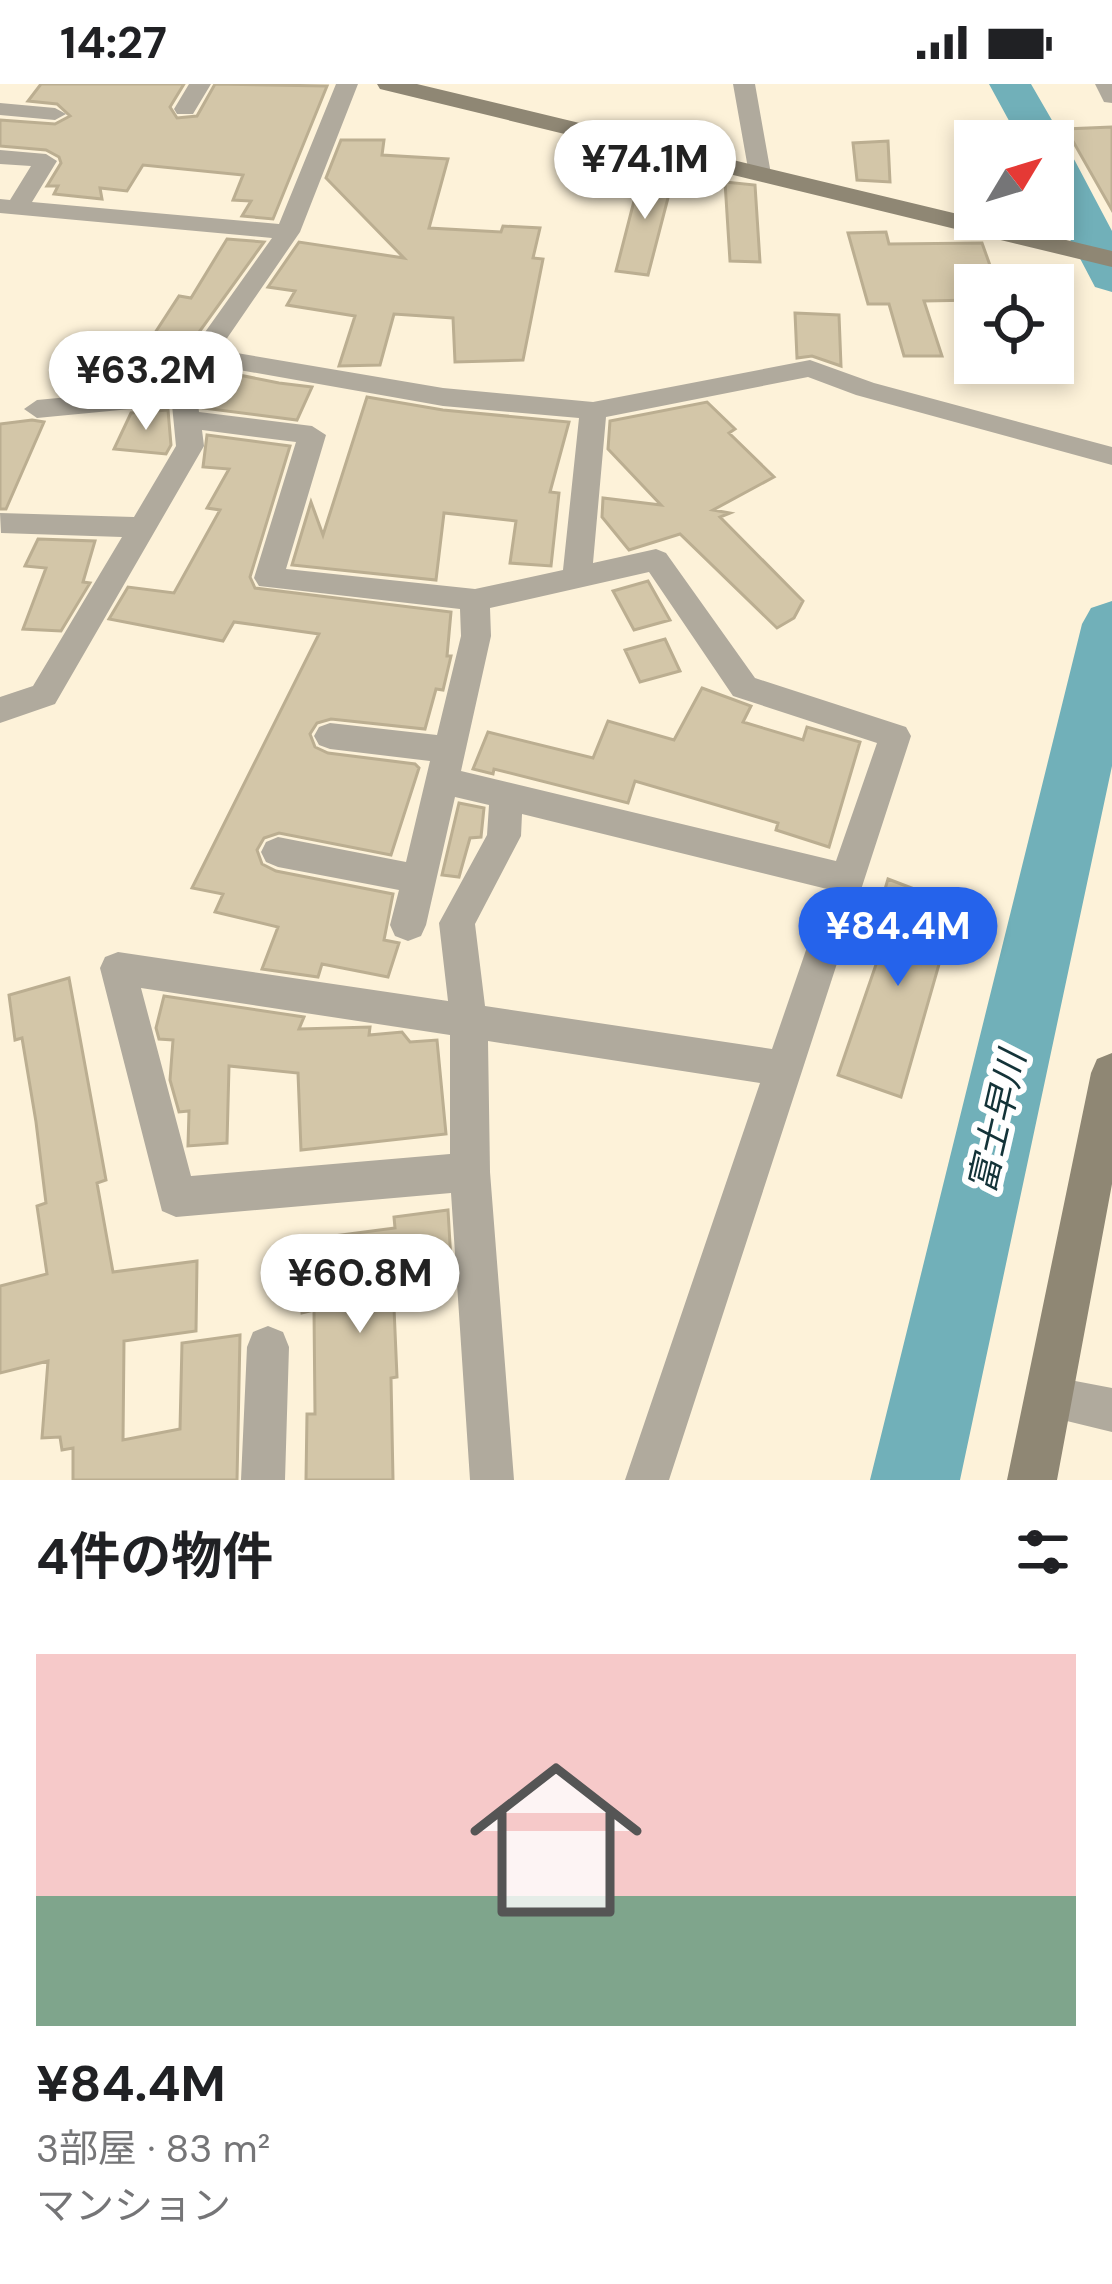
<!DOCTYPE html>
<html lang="ja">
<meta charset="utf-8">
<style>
:root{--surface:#fff;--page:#f6f6f6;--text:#202124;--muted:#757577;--line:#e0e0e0;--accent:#2563eb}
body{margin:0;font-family:"DM Sans","Noto Sans JP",sans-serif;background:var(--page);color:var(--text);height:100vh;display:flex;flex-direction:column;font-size:45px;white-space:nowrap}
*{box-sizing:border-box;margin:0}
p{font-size:39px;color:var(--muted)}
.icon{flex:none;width:66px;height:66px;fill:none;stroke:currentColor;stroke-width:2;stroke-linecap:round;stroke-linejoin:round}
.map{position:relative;height:1396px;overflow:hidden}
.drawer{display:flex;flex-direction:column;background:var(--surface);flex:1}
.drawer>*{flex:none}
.needle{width:78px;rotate:52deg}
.controls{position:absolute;left:954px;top:36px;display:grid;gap:24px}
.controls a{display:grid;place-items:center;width:120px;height:120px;border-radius:0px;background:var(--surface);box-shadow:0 6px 18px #0003;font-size:60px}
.price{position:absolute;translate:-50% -102px;padding:0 27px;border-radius:42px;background:#fff;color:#222;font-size:39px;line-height:78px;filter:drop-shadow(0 3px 6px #0008)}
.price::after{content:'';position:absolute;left:50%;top:72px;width:36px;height:27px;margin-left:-18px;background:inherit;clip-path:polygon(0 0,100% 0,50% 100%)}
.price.on{background:var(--accent);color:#fff}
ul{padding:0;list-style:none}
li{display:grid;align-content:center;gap:24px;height:636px;padding:0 36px}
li+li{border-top:3px solid var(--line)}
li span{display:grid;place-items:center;height:372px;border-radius:0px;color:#555}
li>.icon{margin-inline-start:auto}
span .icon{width:216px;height:216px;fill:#fffc;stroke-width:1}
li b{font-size:51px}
h2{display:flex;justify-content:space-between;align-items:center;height:144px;padding:0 36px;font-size:51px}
.status{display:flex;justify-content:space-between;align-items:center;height:84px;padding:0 60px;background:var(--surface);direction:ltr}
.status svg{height:33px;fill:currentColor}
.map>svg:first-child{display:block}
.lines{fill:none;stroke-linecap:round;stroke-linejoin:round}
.river{fill:#71b0b9;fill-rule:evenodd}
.building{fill:#d3c6a8;stroke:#bbae91;stroke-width:3}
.street{fill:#b0aa9d;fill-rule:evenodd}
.secondary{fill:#8f8774;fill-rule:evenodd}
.labels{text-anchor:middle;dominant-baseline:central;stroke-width:12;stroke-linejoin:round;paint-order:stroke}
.water-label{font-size:36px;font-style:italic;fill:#133338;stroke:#fff}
</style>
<div class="status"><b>14:27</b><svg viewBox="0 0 49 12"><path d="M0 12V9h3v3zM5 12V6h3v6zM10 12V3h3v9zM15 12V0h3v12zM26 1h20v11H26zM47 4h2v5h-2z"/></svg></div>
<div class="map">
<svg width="1112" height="1396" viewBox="0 0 1112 1396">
<rect width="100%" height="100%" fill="#fdf2d9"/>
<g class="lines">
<path class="river" d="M989,0H1031L1064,57L1059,65L1069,67L1075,77L1112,147V208L1095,203L1053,123V57H1020Z
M1112,517V682L960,1396H870L1082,540L1091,524Z"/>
</g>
<path class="building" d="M41,0H184L170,23L177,34L197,32L215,0L327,2L273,135L242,132L251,117L233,116L243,91L143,81L127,107L100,104L102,115L54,110L58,102H47L61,79L59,73L46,66L0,62V36L55,40L70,32L57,20L28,17Z
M1112,43V126L1066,45Z
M341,56H384L382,71L448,75L429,144L501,148L503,142L540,144L533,174L543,175L523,276L455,278L453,234L394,230L380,281L339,282L355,232L287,221L295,207L268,203L299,158L404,174L326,94Z
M888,57L890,98L857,96L853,59Z
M642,86L675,87L648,191L616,187Z
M725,98L755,101L760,178L730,177Z
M886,148L889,160L982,159L997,201H975V216L924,217L942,272H904L889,220H868L848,149Z
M227,155L264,158L189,262L171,299L145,301L149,292L132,289L151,255L179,212L191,214Z
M795,229L839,231L841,282L812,272L797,274Z
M214,286L279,299L312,303L297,336L203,324L202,312Z
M367,313L443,326L569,338L550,408L559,409L551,482L510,479L516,437L444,429L436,496L292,481L311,418L323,451Z
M707,318L735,345L729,349L774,393L713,426L730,429L720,433L803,517L794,534L777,544L680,450L629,466L602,433L603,414L661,421L608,365L610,337Z
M168,326L171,361L166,370L114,365L131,329Z
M32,336L44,338L6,425H0V340Z
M207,351L290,362L250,493L255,504L451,528L447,572H451L443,606L436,605L425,645L331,635L317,639L310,650L315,663L328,669L415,680L419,684L391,771L279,749L264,754L257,766L262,780L276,787L393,810L384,856L399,859L388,893L322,880L318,893L262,885L278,843L215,828L223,810L192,804L319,550L234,538L223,557L109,535L128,503L174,509L220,426L207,424L229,385L203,383Z
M38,455L95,457L83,498L90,499L61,547L23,545L46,484L25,482Z
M648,497L670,536L634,546L613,507Z
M665,555L680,587L640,598L625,566Z
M702,604L751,622L743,638L803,656L807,643L860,658L829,763L776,746L778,739L635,697L628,719L494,685L493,690L473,685L488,648L593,674L608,637L674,656Z
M459,719L484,724L481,753L470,754L459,793L442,791Z
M888,795L956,821L901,1013L838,991L891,837L877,832Z
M69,894L106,1096L97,1099L113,1188L197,1177L196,1247L124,1257L123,1356L180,1345L182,1259L240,1251L237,1396H73V1364L62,1366L60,1353L42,1354L48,1277L0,1289V1202L47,1190L37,1122L46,1119L36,1038L22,954L15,956L9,911Z
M164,912L304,933L299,945L370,943L369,951L402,948L410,958L437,956L446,1050L301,1066L298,989L229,982L227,1059L188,1062L189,1027L179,1028L170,996L173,956L159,955L156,944Z
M448,1126L452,1194L393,1201L397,1293L391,1294L393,1396H306L307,1330H315L314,1226L302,1229L299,1200H286L287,1158L395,1144L394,1133Z"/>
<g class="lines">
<path class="street" d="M189,0H211L193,30H177L174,25Z
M336,0H358L300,148L219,266L443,304L593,318L810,276L874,299L1112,363V381L856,311L808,293L606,333L593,479L656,465L666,469L755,594L906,643L911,652L669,1396H625L760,999L488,957L490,1088L514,1396H470L451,1109L176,1133L162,1127L100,884L105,873L118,868L448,917L439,839L487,751L489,721L455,713L426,841L421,852L408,857L395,852L390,841L399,806L278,783L266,778L261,768L266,758L278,753L406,778L430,677L330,665L319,661L314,652L319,643L330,639L437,651L461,552L460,525L259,502L254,494L296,358L202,346L204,362L55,620L0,639V613L33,602L122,453L1,449L0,429L134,433L176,362L172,321L37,334L24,325L37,316L174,303L193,265L272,154L0,129V115L10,116L31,82L0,80V66L46,70L57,77L32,118L279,140ZM211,281L443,322L579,334L563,486L475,505L286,485L326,351L312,342L199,328L197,311ZM649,488L733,612L877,659L836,777L461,687L491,552L490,524ZM522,730L827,805L772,965L485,922L475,840L521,752ZM141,904L450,951V1070L191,1092Z
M733,0H755L771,90L768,95L760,97L749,90Z
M1095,0H1112V19L1104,18Z
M0,19L55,24L66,30L55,36L0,31Z
M268,1242L283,1248L289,1263L285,1396H241L247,1263L253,1248Z
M1049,1292L1112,1304V1348L1034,1329L1027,1314L1034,1299Z"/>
<path class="secondary" d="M377,0H417L1112,167V183L380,5Z
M1112,969V1100L1057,1396H1007L1091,989L1097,975Z"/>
</g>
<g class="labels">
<g class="water-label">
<text transform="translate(997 1038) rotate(-77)">富士早川</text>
</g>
</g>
</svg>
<div class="controls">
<a><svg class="needle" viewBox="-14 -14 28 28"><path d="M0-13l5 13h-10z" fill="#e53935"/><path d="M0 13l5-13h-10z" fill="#757577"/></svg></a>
<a><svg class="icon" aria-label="locate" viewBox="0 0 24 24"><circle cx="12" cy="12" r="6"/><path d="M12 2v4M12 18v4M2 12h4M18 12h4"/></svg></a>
</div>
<b class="price" style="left:645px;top:138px">¥74.1M</b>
<b class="price" style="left:146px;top:349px">¥63.2M</b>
<b class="price on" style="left:898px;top:905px">¥84.4M</b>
<b class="price" style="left:360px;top:1252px">¥60.8M</b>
</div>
<section class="drawer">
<h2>4件の物件<svg class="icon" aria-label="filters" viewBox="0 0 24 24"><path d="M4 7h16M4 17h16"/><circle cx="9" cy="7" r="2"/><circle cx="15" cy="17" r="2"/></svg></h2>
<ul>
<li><span style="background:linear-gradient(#f6c9c9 65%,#7fa58c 0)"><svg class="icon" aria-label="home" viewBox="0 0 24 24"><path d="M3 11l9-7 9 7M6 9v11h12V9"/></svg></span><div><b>¥84.4M</b><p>3部屋 · 83 m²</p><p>マンション</p></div></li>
</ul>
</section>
